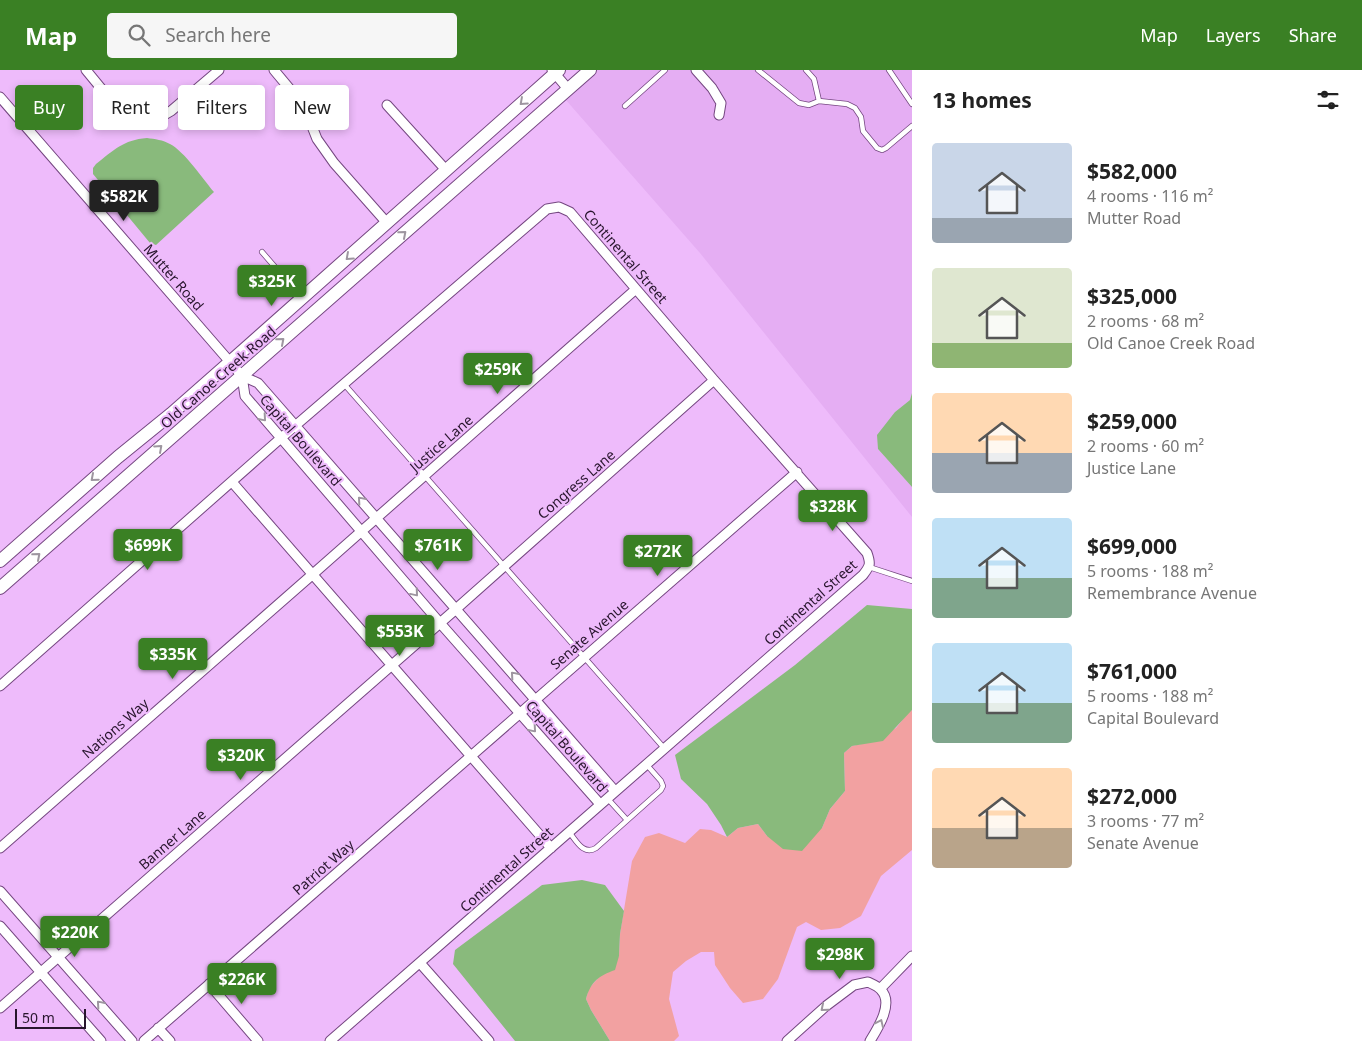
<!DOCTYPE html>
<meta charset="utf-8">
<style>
:root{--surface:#fff;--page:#f6f6f6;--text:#222;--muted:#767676;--accent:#3a8024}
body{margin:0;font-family:"Noto Sans",sans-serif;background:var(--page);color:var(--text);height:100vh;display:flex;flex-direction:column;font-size:19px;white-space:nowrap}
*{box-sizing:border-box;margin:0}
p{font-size:16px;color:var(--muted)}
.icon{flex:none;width:28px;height:28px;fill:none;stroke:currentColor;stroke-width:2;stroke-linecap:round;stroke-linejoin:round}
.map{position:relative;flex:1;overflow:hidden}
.details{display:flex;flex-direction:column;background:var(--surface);width:450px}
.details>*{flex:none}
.hud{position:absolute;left:15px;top:15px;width:475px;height:45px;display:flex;gap:10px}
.scale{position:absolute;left:15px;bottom:12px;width:71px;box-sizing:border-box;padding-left:5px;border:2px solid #28152d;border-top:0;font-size:14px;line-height:18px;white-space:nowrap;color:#28152d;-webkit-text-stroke:4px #eebbfb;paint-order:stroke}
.price{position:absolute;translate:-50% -42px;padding:0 11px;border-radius:5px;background:var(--accent);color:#fff;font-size:16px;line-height:32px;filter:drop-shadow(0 1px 2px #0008)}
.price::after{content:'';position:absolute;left:50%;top:30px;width:15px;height:11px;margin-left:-8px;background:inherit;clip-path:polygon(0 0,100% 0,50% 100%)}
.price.active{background:#222;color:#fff}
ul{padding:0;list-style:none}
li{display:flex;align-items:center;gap:15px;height:125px;padding:0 20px}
li span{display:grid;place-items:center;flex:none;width:140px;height:100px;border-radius:5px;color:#555}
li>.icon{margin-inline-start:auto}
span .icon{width:60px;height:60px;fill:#fffc;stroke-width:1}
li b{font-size:21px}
h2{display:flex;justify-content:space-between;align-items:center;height:60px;padding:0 20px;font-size:21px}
.pill{padding:0 18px;border-radius:5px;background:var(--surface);box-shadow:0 2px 8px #0003;font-size:18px;line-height:45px}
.pill.active{background:var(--accent);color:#fff}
header{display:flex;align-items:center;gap:30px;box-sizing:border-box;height:70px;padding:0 25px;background:var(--accent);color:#fff}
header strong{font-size:24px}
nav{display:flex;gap:28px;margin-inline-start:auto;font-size:18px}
.search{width:350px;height:45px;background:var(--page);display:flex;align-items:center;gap:12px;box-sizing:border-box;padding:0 18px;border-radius:5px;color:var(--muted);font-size:19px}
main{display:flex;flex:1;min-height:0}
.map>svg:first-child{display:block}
.built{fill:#e5aef3}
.green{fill:#f2a1a1}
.water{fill:#89ba7c}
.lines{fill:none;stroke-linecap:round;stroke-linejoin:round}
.service-casing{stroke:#754781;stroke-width:6}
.minor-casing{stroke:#754781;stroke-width:11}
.secondary-casing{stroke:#754781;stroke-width:14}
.service{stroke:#fff;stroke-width:4.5}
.minor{stroke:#fff;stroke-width:9}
.secondary{stroke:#fff;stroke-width:12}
.oneway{stroke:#9e96a0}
.labels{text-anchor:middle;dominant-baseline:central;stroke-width:4;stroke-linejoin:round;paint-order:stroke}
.street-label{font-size:14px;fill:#28152d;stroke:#eebbfb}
</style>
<header>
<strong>Map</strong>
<div class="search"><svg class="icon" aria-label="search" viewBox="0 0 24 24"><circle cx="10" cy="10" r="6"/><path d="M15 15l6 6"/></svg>Search here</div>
<nav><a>Map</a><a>Layers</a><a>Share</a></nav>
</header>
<main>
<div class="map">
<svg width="912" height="971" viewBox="0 0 912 971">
<rect width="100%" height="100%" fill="#eebbfb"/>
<path class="built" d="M597,0H912V323L910,330L895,342L878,379L912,417V447L700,183L565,29Z"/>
<path class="green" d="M912,640V780L881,806L861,846L840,858L821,860L806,852L797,857L778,909L763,929L743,933L730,918L715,895L714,882H701L686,891L673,902L669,929L679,966L674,971H610L591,940L586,929L589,918L619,886L620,864L632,791L645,767L659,763L685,773L700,759L711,760L727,767L738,758L758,754L767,766L822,758L830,739L845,721L844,683L852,676L866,673L896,658L908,643Z"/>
<path class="water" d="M147,68C155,69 163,70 170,74C184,81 203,109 214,122L156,175L150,173L93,104V98L96,94C114,80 123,70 147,68Z
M912,323V417L878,379L877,365L895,342L910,330Z
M867,535L912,539V640L883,671L852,676L844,683L845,721L830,739L822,758L802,781L783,779L767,766L758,754L738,758L727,767L721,755L707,734L681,709L675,685L795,595Z
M582,810L605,815L624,841L620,864L619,886L615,900C599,906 591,911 586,929L591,940L610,971H515L453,894L455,880L542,815Z"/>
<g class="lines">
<defs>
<path id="service" d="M758,0L799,33L809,35L819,31L847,34L855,38L861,47L863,61L877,78L882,80L886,78L912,56
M806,0L814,9L819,31
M889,0L912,34
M625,36L665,0
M262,182L301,227
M344,314L664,678
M869,497L912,511
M608,729L627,750
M569,762C576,770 583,786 596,778L661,720L663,716L661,711L646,694"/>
<path id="minor" d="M86,0L123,45L136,52H152L171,41L219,0
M274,0L304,36L317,69L334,93L387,153
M552,0L568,19
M696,0L712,18L721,33L719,45
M0,27L230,292L242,306L258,313L615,721
M387,35L446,100
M242,306L245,326L440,553L600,734
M232,412L551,778
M0,616L281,368L547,139L559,137L570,142L714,310L867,483C871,494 870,496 863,505L330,971
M0,778L313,504L636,219
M0,821L132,971
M0,856L101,971
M420,893L489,971
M209,914L258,971
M881,918L912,886
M0,938L456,539L714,310
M158,958L170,971
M144,971L797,402
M787,971L826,936L854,915L868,912C872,914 878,916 881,920C894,933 878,958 870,971"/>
<path id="secondary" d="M0,491L118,387L171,344L230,292L559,0
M0,518L590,0"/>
</defs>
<use href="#service" class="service-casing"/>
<use href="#minor" class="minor-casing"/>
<use href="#secondary" class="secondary-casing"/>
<use href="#service" class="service"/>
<use href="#minor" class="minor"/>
<use href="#secondary" class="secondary"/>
</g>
<defs><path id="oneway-chevron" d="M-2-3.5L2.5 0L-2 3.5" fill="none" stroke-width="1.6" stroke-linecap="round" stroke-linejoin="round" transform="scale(1.25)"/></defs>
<g class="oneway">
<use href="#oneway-chevron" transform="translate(523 32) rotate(138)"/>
<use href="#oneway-chevron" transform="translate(403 164) rotate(-41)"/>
<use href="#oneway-chevron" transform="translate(349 187) rotate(138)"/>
<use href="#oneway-chevron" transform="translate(281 271) rotate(-41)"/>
<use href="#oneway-chevron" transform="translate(263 348) rotate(49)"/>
<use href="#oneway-chevron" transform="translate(159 378) rotate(-42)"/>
<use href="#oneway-chevron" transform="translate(94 408) rotate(139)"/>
<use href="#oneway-chevron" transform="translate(361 430) rotate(-131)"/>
<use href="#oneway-chevron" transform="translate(37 486) rotate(-41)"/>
<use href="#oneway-chevron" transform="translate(415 523) rotate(50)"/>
<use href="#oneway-chevron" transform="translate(514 605) rotate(-131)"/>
<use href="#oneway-chevron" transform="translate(533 659) rotate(49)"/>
<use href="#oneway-chevron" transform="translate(100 934) rotate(-131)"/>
<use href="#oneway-chevron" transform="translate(824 938) rotate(140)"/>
<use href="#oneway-chevron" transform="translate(880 953) rotate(-65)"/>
</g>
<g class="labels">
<g class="street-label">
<text transform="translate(626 186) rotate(49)">Continental Street</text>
<text transform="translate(174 207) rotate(49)">Mutter Road</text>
<text transform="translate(218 307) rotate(-41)">Old Canoe Creek Road</text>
<text transform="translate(301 370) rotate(49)">Capital Boulevard</text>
<text transform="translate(441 373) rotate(-41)">Justice Lane</text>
<text transform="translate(576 414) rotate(-41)">Congress Lane</text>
<text transform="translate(810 532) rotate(-42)">Continental Street</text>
<text transform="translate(589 564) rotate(-41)">Senate Avenue</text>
<text transform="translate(115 658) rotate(-41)">Nations Way</text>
<text transform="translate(567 676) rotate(49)">Capital Boulevard</text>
<text transform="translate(172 769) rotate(-41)">Banner Lane</text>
<text transform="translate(323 797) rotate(-41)">Patriot Way</text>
<text transform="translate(506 799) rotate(-42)">Continental Street</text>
</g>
</g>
</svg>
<div class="scale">50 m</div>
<b class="price active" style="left:124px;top:152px">$582K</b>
<b class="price" style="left:272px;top:237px">$325K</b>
<b class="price" style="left:498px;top:325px">$259K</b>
<b class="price" style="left:833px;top:462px">$328K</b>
<b class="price" style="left:148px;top:501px">$699K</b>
<b class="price" style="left:438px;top:501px">$761K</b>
<b class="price" style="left:658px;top:507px">$272K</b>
<b class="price" style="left:400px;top:587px">$553K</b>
<b class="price" style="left:173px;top:610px">$335K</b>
<b class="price" style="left:241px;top:711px">$320K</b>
<b class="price" style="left:75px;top:888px">$220K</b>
<b class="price" style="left:840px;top:910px">$298K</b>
<b class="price" style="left:242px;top:935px">$226K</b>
<div class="hud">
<a class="pill active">Buy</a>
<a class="pill">Rent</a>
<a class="pill">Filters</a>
<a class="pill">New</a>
</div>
</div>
<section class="details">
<h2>13 homes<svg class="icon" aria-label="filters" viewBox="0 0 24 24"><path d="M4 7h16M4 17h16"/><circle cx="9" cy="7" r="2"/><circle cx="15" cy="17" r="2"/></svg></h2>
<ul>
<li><span style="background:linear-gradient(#c9d6e8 75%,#9aa5b1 0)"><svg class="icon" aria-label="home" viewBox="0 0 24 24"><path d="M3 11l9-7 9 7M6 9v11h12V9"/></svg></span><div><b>$582,000</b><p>4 rooms · 116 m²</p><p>Mutter Road</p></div></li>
<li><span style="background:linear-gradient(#dfe7d0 75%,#8fb573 0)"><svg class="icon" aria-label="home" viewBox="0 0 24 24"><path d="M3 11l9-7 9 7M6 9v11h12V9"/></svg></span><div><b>$325,000</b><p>2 rooms · 68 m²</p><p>Old Canoe Creek Road</p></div></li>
<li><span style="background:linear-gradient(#ffd9b3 60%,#9aa5b1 0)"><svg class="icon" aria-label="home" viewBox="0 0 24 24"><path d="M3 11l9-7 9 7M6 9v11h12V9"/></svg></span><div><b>$259,000</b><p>2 rooms · 60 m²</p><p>Justice Lane</p></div></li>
<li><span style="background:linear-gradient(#bfe0f5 60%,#7fa58c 0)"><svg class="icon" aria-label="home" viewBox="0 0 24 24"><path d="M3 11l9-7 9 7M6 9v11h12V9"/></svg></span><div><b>$699,000</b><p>5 rooms · 188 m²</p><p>Remembrance Avenue</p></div></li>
<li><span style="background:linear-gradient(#bfe0f5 60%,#7fa58c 0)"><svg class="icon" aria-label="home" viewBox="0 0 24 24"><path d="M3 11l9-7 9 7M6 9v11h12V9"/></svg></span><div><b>$761,000</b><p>5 rooms · 188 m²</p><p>Capital Boulevard</p></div></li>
<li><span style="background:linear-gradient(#ffd9b3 60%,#b9a48a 0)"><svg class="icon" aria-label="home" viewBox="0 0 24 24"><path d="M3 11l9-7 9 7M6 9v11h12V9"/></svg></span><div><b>$272,000</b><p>3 rooms · 77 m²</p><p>Senate Avenue</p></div></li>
</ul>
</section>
</main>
